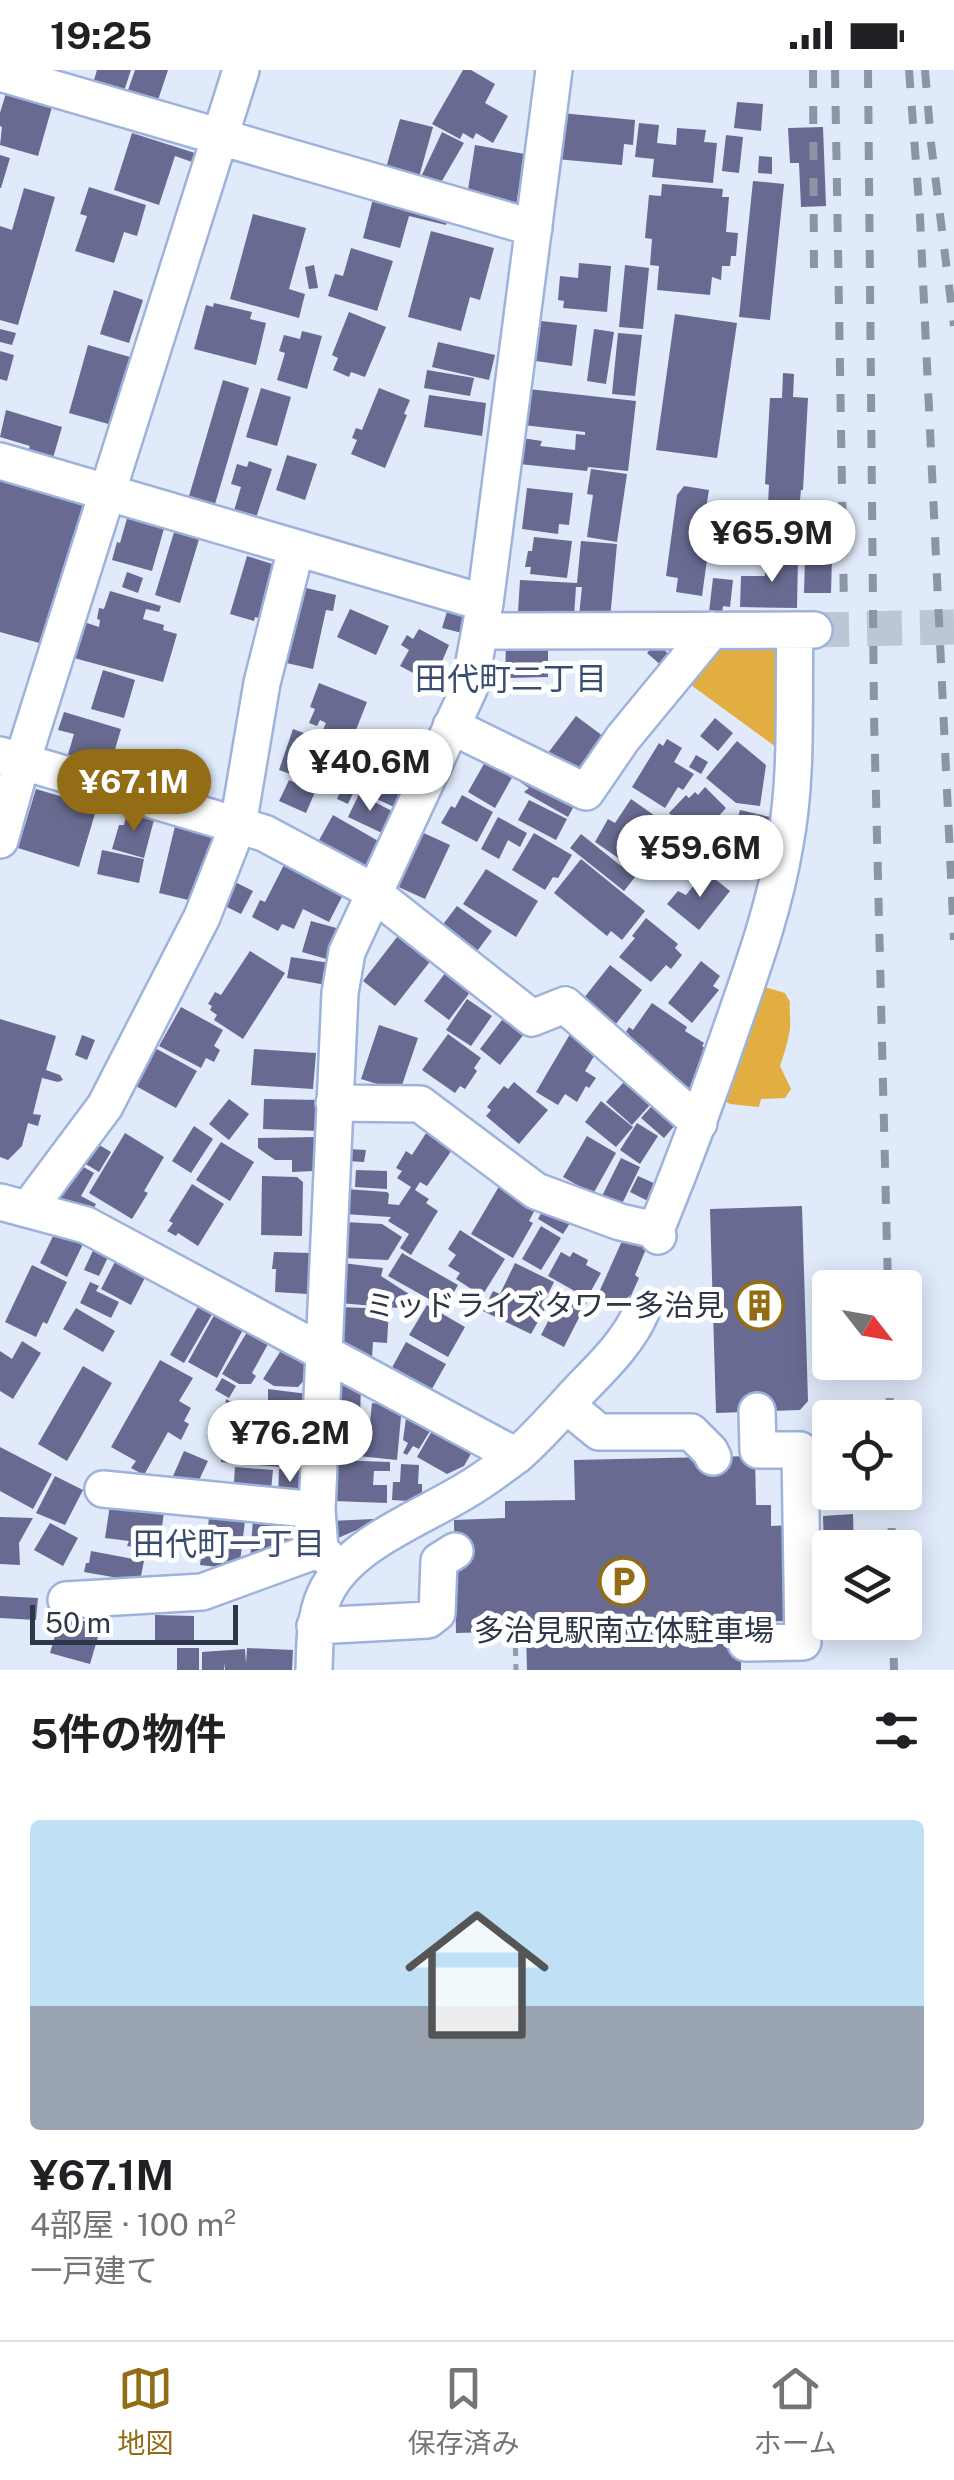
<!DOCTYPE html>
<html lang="ja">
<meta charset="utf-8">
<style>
:root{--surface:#fff;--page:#f6f6f6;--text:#202124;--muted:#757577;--line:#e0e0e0;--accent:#936d15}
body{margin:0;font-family:"Public Sans","Noto Sans JP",sans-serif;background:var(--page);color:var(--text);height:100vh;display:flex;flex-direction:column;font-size:38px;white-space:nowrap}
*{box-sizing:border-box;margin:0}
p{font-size:32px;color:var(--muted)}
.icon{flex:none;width:55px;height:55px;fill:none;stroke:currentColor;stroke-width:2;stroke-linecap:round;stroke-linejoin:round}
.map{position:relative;height:1600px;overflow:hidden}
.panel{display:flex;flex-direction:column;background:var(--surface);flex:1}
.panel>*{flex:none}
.needle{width:65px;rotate:121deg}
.fabs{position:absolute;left:812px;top:1200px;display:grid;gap:20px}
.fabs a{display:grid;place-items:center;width:110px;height:110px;border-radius:10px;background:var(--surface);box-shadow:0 5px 25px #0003;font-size:50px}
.scale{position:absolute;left:30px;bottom:25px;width:208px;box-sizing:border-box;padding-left:10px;border:5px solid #2e3747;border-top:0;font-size:28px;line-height:35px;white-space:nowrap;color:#2e3747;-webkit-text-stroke:8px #fff;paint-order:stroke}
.price{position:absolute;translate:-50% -85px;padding:0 22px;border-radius:35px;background:#fff;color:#222;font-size:32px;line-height:65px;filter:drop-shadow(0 2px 5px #0008)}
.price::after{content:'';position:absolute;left:50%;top:60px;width:30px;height:22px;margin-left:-15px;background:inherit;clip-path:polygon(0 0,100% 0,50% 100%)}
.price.current{background:var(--accent);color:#fff}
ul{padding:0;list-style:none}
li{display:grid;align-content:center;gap:20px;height:530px;padding:0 30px}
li+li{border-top:2px solid var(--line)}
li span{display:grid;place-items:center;height:310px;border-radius:10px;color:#555}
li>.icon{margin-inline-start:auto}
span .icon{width:180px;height:180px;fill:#fffc;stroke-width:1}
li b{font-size:42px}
h2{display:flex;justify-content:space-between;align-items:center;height:120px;padding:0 30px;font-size:42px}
.status{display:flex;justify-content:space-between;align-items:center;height:70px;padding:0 50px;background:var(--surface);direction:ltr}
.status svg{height:28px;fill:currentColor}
.tabs{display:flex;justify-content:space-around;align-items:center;height:140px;border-top:2px solid var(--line);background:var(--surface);font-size:28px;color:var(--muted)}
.tabs a{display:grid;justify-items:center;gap:5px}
.tabs .current{color:var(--accent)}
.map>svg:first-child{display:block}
.green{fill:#e3ae41}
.building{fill:#686a91}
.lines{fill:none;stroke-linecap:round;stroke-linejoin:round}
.minor-tunnel{stroke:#bcc6d6;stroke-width:35;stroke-dasharray:35 18;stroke-linecap:butt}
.minor-casing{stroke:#9eb3db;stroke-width:40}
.path{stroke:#929cac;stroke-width:5;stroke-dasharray:8 8;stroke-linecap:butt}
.minor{stroke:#fff;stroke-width:35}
.rail{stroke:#8b95a5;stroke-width:8;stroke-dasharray:18 18;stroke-linecap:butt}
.labels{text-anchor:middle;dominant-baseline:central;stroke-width:10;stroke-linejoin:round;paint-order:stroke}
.poi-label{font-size:30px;fill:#2e3747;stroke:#fff;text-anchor:end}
.neighbourhood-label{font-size:32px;fill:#3b4d6f;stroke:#fff}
</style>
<div class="status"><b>19:25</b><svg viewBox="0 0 49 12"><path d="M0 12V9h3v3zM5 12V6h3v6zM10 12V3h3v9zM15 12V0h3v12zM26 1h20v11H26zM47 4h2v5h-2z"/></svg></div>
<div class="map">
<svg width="954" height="1600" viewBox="0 0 954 1600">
<rect width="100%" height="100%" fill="#e0eafa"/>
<path class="green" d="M711,572L772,573L788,584L783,682L680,607Z
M761,916L785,923L790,932C789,941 791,950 790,959C788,972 784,984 780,996L791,1019L785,1028L761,1029L759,1037L730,1034L720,1029Z"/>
<path class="building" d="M97,0H131L122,27L92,17Z
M135,0H168L156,36L126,26Z
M463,0H471L495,14L485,33L508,46L493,73L476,63L473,69L463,63L460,69L432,54Z
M6,23L52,37L38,86L0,75L2,57L0,56V43Z
M737,32L763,34L761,61L734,58Z
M561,43L635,50L633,75L624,74L622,95L556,89Z
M400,49L433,57L419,107L386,98Z
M639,53L659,55L657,73L676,75L677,58L706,60L704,72L717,73L713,113L652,107L654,89L635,87Z
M823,57L826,136L801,137L799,93H790L788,58Z
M442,62L464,73L439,116L421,107Z
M132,63L195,83L192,92L175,86L159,135L114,120Z
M726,65L743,67L739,103L722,101Z
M475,75L525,84L516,135L467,126Z
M0,85L10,88L1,118H0Z
M759,86L772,87V104L758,103Z
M753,111L784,114L770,250L739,247Z
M662,114L723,119L722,127H729L726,162L738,163L736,186H731L730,196H722L721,210L712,207L710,225L657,220L659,196L650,195L652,169L645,168L649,125L661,126Z
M89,117L146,135L137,166L124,162L114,193L75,181L87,146L80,144Z
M24,118L55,127L18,255L0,250V156L12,160Z
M374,125L448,145L446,155L409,146L400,178L363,168Z
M253,144L306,158L289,219L305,224L299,248L230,229Z
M431,161L494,178L480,230L470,227L461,261L408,247Z
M351,178L393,191L377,241L328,226L335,204L343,206Z
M579,193L611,196L607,242L563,238L564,231L558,230L560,206L578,208Z
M314,195L318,218L309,219L305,197Z
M625,195L649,198L643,259L619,257Z
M114,220L143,230L129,273L100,264Z
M214,233L252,242L250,249L266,253L256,295L194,279L206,235L213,237Z
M349,242L386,257L365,307L351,302L349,307L333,300L338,288L332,285Z
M675,244L737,253L717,388L656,380Z
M541,251L577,255L572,296L536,291Z
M0,259L16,263L12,275L0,272Z
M594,259L614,262L606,314L587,311Z
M302,261L322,266L307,319L277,310L285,283L279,281L284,265L300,269Z
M618,263L642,265L635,326L612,324Z
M438,272L495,285L489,310L432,297Z
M88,275L130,287L112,355L69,343Z
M0,281L14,285L7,311L0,309Z
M427,300L474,308L470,326L424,318Z
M783,303L794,304L793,327L808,328L803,420H801L799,440L792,439L790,477L766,476L769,415L765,414L770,328H782Z
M223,310L249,318L213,441L187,433Z
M261,318L291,327L277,376L246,367Z
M379,318L410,330L404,344L407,345L385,398L351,384L357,370L352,368L356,358L362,360Z
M528,319L636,331L628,401L588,397L587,401L519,394L522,368L542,371L540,376L575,380L576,364L585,365V362L523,355Z
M429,325L486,333L482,366L424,357Z
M6,340L62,357L53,388L28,381L30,376L0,367Z
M287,385L317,394L305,430L276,420Z
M249,391L272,399L255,451L233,444L241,417L231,414L237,394L247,397Z
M591,399L627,404L617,472L587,467L593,425L587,424Z
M0,408L84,431L43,574L0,562Z
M684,416L709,420L706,438L714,439L702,526L676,522L678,508L666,506L677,425Z
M527,418L573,423L569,455L559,454L558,464L522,459Z
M128,445L165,455L152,501L112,490L117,472L120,473Z
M175,459L200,466L180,533L155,525Z
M534,467L572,471L567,508L530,504L531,497H525L528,481H532Z
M581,471L617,474L610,549L579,546L582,517H576L574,545L518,542L520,510L577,513Z
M247,486L282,497L263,549L255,547L254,551L230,544Z
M765,486L798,487L797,538L740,537L741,506H765Z
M805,486H832L831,523H804Z
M127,502L143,508L138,523L122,517Z
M713,508L733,510L730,537L723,536L722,544L709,542Z
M302,517L336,525L333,541L326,540L313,599L282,592Z
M110,521L161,536L159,542L146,539L143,549L164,555L163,560L177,564L163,612L74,588L84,552L99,557L100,550L97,549L99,538L104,539Z
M449,535L469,540L462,563L442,558Z
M350,539L389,556L376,585L337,567Z
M419,559L449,575L441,594L444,595L434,614L400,596L409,580L401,575L407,565L413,569Z
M656,573L679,593L670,603L647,583Z
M506,574H548V607L505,608Z
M103,600L135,610L124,648L91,639Z
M319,613L367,632L352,670L338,665L335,672L320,666L326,653L320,650L317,656L309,653L315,639L310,637Z
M64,642L121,659L108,703L66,691L74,664L58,660Z
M576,646L611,672L590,699L568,703L542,691Z
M715,648L733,663L718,681L700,666Z
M293,659L333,674L319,714L279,700Z
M667,669L682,678L674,692L694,704L683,720L678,717L665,738L632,717L659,673L663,676Z
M737,671L766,695L760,736L736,733L706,708Z
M359,680L410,704L394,737L355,719L348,734L337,729Z
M696,685L708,692L701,704L689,697Z
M485,692L495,698L498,694L514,704L495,738L468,722Z
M528,699L579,727L568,747L524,722L529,718L520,712Z
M289,710L315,722L306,743L279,731Z
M705,717L726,738L697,770L669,743L686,725L689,728L695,722L698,725Z
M36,719L97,737L79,797L18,778Z
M359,724L392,741L382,763L348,747Z
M462,725L493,742L477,772L441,753L451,736L455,738Z
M631,729L668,755L656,772L650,767L630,796L595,772L608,749L615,753Z
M529,730L567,749L556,770L518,750Z
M128,739L155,746L144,788L112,779L119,755H124Z
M740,740L770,747L760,790L728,783L731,773L717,770L722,747L737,751Z
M333,745L380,772L365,799L318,772Z
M498,747L527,763L520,777L508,770L499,789L481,779Z
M176,752L226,765L201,833L159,823Z
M417,760L450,775L425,829L392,814Z
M534,763L572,785L558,808L553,807L545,820L512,800Z
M581,764L635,807L624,821L570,778Z
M102,780L144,789L139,813L97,804Z
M287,789L346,819L329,852L303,839L294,859L282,854L278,861L252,847L260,830L265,832Z
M581,789L645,841L622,870L611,861L607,866L554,823Z
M486,799L538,831L516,867L463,834Z
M705,801L730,821L699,860L667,834L678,821L686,825Z
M231,810L253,821L241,844L219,833Z
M457,836L492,861L469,892L434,866Z
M646,848L678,874L675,878L682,885L671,899L666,895L651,912L619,887L635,868L632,866Z
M311,851L340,859L330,890L302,882Z
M404,858L436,884L395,936L363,911Z
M250,881L285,903L243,969L214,950L217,945L210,940L212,936L208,934L215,922L221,925Z
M291,887L330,893L326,915L287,908Z
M701,891L720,906L713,916L719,920L692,953L668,933Z
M452,894L477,913L449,950L424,931Z
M610,895L642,920L609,963L576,938Z
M467,929L492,946L471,976L446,960Z
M652,933L687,957L685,961L704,973L702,976L711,981L691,1039L622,974L629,964L626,962L629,957L633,960Z
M181,937L223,960L214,976L220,980L214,992L206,988L201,998L159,976Z
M505,946L531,955L500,995L480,979Z
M0,949L56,966L46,1000L60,1005L63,1010L58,1012L42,1008L33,1044L41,1045L38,1056L28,1053L22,1076L8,1090L0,1087Z
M379,955L418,968L400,1021L361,1009Z
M573,959L596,983L585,1001L596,1008L589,1018L586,1016L577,1032L565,1024L558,1035L536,1022Z
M448,964L481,988L474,998L477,1001L465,1019L460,1016L455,1023L422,1000Z
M82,965L95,970L87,990L75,985Z
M155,978L197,1001L176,1038L134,1015Z
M254,979L316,983L313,1019L251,1015Z
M631,1004L657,1027L632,1055L606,1032Z
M514,1012L548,1040L519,1074L486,1046L491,1040L487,1037L504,1016L508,1019Z
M229,1029L249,1044L229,1070L209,1054Z
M264,1029L321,1030L320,1061L263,1059Z
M658,1029L681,1048L664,1068L641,1048Z
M601,1031L633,1057L616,1077L585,1052Z
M637,1053L658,1066L640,1094L620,1080Z
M194,1056L213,1069L191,1103L172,1091Z
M428,1060L454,1077L427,1116L420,1112L415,1120L429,1129L426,1133L438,1141L411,1185L400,1178L409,1164L388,1151L391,1147L344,1144L346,1119L387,1122L389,1124L388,1134L399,1135L411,1117L397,1108L402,1101L396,1098L406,1081L412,1085Z
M125,1063L164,1087L144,1121L148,1123L132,1149L89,1123Z
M587,1066L616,1083L593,1124L563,1107Z
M317,1067L314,1101L292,1102V1090H275L258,1078V1068Z
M91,1070L111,1082L99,1102L79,1090Z
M221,1072L254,1092L230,1131L196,1110Z
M347,1079L366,1080L364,1092L346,1091Z
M621,1088L640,1097L617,1144L598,1134Z
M73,1091L94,1103L81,1126L96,1134L88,1149L51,1129Z
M356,1100L387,1101V1119L355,1117Z
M262,1106L297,1107L303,1112L302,1166L261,1165Z
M638,1106L658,1115L650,1132L630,1122Z
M501,1113L538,1134L529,1151L533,1153L513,1188L471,1164Z
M192,1114L224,1134L198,1176L178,1163L176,1166L167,1161L173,1153L169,1151Z
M802,1136L808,1331L800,1340L716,1343L710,1139Z
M544,1138L572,1150L563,1164L538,1149Z
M344,1152L382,1154L402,1167L388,1190L342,1188Z
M541,1156L561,1168L541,1200L522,1189Z
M56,1160L83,1174L67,1207L40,1193Z
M460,1160L505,1189L482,1226L456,1209L460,1203L448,1196L456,1185L448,1179Z
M626,1162L649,1172L635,1205L639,1208L624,1241L596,1229Z
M96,1174L111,1181L99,1206L84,1200Z
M120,1182L150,1198L131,1235L101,1219Z
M274,1182L310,1183L308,1224L275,1222L276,1199H272Z
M561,1182L570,1187L573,1182L588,1190L586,1195L601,1203L587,1228L548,1206Z
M402,1183L458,1215L445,1238L388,1206Z
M343,1193L383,1198L381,1206L412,1226L411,1239L339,1233Z
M515,1193L554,1212L547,1226L551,1228L531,1264L483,1241L493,1221L500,1224Z
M32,1195L67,1212L47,1254L43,1252L36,1267L5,1252Z
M90,1212L99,1216L96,1221L119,1232L111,1248L80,1233Z
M564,1220L587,1232L564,1277L541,1265Z
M200,1233L214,1241L184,1293L170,1285Z
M427,1235L465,1257L448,1287L409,1265Z
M339,1237L389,1239L387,1273L373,1272L372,1288L350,1287L337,1278Z
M76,1238L115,1261L103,1282L63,1259Z
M217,1240L245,1256L217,1308L188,1292Z
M247,1262L268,1274L252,1303L256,1306L251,1314H239L222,1304Z
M22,1271L41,1283L13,1329L0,1321V1281L12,1289Z
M406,1272L446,1294L428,1326L389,1303Z
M285,1274L307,1287L306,1308L298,1317L274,1316L263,1309Z
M160,1290L193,1308L179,1331L191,1338L184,1351L189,1354L181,1370L168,1362L144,1405L131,1398L136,1391L111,1377Z
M83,1296L112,1313L67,1391L38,1374Z
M222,1308L236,1316L229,1328L215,1320Z
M333,1314L361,1315L360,1350L332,1349Z
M268,1319L308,1324L306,1363L268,1361L269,1338H261V1332L268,1331Z
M226,1329L254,1345L253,1365L296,1368L294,1398L221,1392Z
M372,1333L402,1336L397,1390L348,1385L349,1372L344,1373L346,1351L370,1353Z
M407,1341L433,1356L419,1379L413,1376L407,1385L403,1383L408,1373L403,1370Z
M433,1359L472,1382L464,1396L447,1404L417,1387Z
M0,1377L52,1404L33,1439L0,1421Z
M184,1381L208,1391L193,1423L170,1413Z
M755,1386L756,1435H771V1456L792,1455L793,1551L743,1552V1583H741V1600H527L526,1561L456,1563L454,1450L505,1448V1431L575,1430L574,1390Z
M334,1390L390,1392V1401H374L373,1415H387V1433L333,1431Z
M401,1394L419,1395L418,1414H422V1428L408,1431L392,1430L393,1412H400Z
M235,1397L273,1400L270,1431L233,1427Z
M279,1399L302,1400L301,1430H278Z
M55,1406L83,1420L65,1455L36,1443Z
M110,1435L164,1442L159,1480L127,1476L129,1471L105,1468Z
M853,1444L854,1478H830V1515L825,1516L823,1446Z
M0,1447L33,1448L19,1473L20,1495L0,1494Z
M209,1448L245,1451L240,1492L227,1491L226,1498L200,1495L204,1465H207Z
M253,1449L299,1452L297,1479L250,1492Z
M373,1449V1453L331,1471L330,1451Z
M50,1453L78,1468L63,1496L34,1480Z
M91,1481L144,1491L141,1506L130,1510L84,1502L86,1493H89Z
M0,1526L38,1528L36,1550L0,1548Z
M155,1545L194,1546V1575L155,1574Z
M103,1550L90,1594L50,1583L59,1552Z
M177,1578H199V1600H177Z
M247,1578L293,1580L292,1600H225L224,1593V1600H202V1582L245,1579L246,1593Z"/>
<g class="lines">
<path class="minor-tunnel" d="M814,560L954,557"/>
<defs>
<path id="minor" d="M0,3L534,158
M0,391L485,533
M480,561L814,560
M451,656L586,722L623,668L712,560
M0,685L264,763L367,818L532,948L565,935L699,1053
M0,770L22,692L241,0
M334,1033L420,1034L536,1121L620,1152L656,1160
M0,1132L86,1155L516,1386C538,1367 557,1345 577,1323C600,1299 628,1273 641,1242
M28,1139L105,1036L202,847L238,755L262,613L296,479
M658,1166L656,1160C684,1091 710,1022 734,951C754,894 775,835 785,774C798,705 793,631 795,560
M566,1335L599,1362H691L710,1381L713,1387
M103,1419L317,1440
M339,1500L320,1479L317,1440L340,923L347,882L469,619L485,533L554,0
M66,1530L202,1522L320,1479
M315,1556L428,1550L437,1543L439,1491L455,1481
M746,1573L803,1572L800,1380H758L757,1341
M314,1600C315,1574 314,1548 325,1524C348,1474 421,1448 465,1421C483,1411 499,1398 516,1386"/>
</defs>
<use href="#minor" class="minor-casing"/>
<path class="path" d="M515,1562L516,1600"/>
<use href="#minor" class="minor"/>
<path class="rail" d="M813,0L814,207
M835,0L844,537
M868,0L874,645L888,1218
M909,0L920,147L954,870
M925,0L931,73L954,256
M889,1292L890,1348
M891,1422L892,1478
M893,1552L894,1600"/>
</g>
<defs>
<symbol id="building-ring" viewBox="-11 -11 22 22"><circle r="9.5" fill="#fff" stroke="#936d15" stroke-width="1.5"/><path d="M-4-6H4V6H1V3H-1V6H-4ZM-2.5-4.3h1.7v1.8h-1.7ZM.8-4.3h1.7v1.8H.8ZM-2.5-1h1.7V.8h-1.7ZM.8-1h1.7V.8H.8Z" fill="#936d15"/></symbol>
<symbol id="parking-ring" viewBox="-11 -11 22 22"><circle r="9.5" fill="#fff" stroke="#936d15" stroke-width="1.5"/><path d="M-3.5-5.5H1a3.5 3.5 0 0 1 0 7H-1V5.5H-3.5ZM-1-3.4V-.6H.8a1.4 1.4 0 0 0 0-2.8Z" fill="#936d15"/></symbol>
</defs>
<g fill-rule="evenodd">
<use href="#building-ring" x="732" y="1208" width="55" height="55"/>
<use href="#parking-ring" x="596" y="1484" width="55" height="55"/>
</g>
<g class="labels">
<g class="poi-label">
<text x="724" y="1235">ミッドライズタワー多治見</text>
<text x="624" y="1560" text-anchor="middle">多治見駅南立体駐車場</text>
</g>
<g class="neighbourhood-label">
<text x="511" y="608">田代町二丁目</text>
<text x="229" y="1473">田代町一丁目</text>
</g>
</g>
</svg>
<div class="fabs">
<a><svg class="needle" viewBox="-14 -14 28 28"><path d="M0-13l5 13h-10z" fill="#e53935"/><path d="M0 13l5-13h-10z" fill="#757577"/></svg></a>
<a><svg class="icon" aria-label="locate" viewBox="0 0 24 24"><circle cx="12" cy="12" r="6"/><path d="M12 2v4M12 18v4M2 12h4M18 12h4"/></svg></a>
<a><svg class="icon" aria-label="layers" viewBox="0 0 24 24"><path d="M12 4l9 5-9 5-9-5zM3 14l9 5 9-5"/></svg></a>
</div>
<div class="scale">50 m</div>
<b class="price" style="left:772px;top:515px">¥65.9M</b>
<b class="price" style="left:370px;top:744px">¥40.6M</b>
<b class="price current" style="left:134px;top:764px">¥67.1M</b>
<b class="price" style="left:700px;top:830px">¥59.6M</b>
<b class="price" style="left:290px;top:1415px">¥76.2M</b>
</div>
<section class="panel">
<h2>5件の物件<svg class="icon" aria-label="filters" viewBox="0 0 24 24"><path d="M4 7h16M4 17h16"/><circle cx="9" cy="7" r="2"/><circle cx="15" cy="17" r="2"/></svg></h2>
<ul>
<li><span style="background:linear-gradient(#bfe0f5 60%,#9aa5b1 0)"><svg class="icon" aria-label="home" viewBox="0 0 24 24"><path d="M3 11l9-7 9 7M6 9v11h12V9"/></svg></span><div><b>¥67.1M</b><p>4部屋 · 100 m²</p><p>一戸建て</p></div></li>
</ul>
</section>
<nav class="tabs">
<a class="current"><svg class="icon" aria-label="map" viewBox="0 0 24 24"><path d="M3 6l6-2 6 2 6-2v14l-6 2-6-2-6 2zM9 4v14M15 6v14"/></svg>地図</a>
<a><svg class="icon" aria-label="saved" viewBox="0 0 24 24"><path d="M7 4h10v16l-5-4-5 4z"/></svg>保存済み</a>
<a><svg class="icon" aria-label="home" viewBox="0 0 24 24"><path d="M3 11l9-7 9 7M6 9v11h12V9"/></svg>ホーム</a>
</nav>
